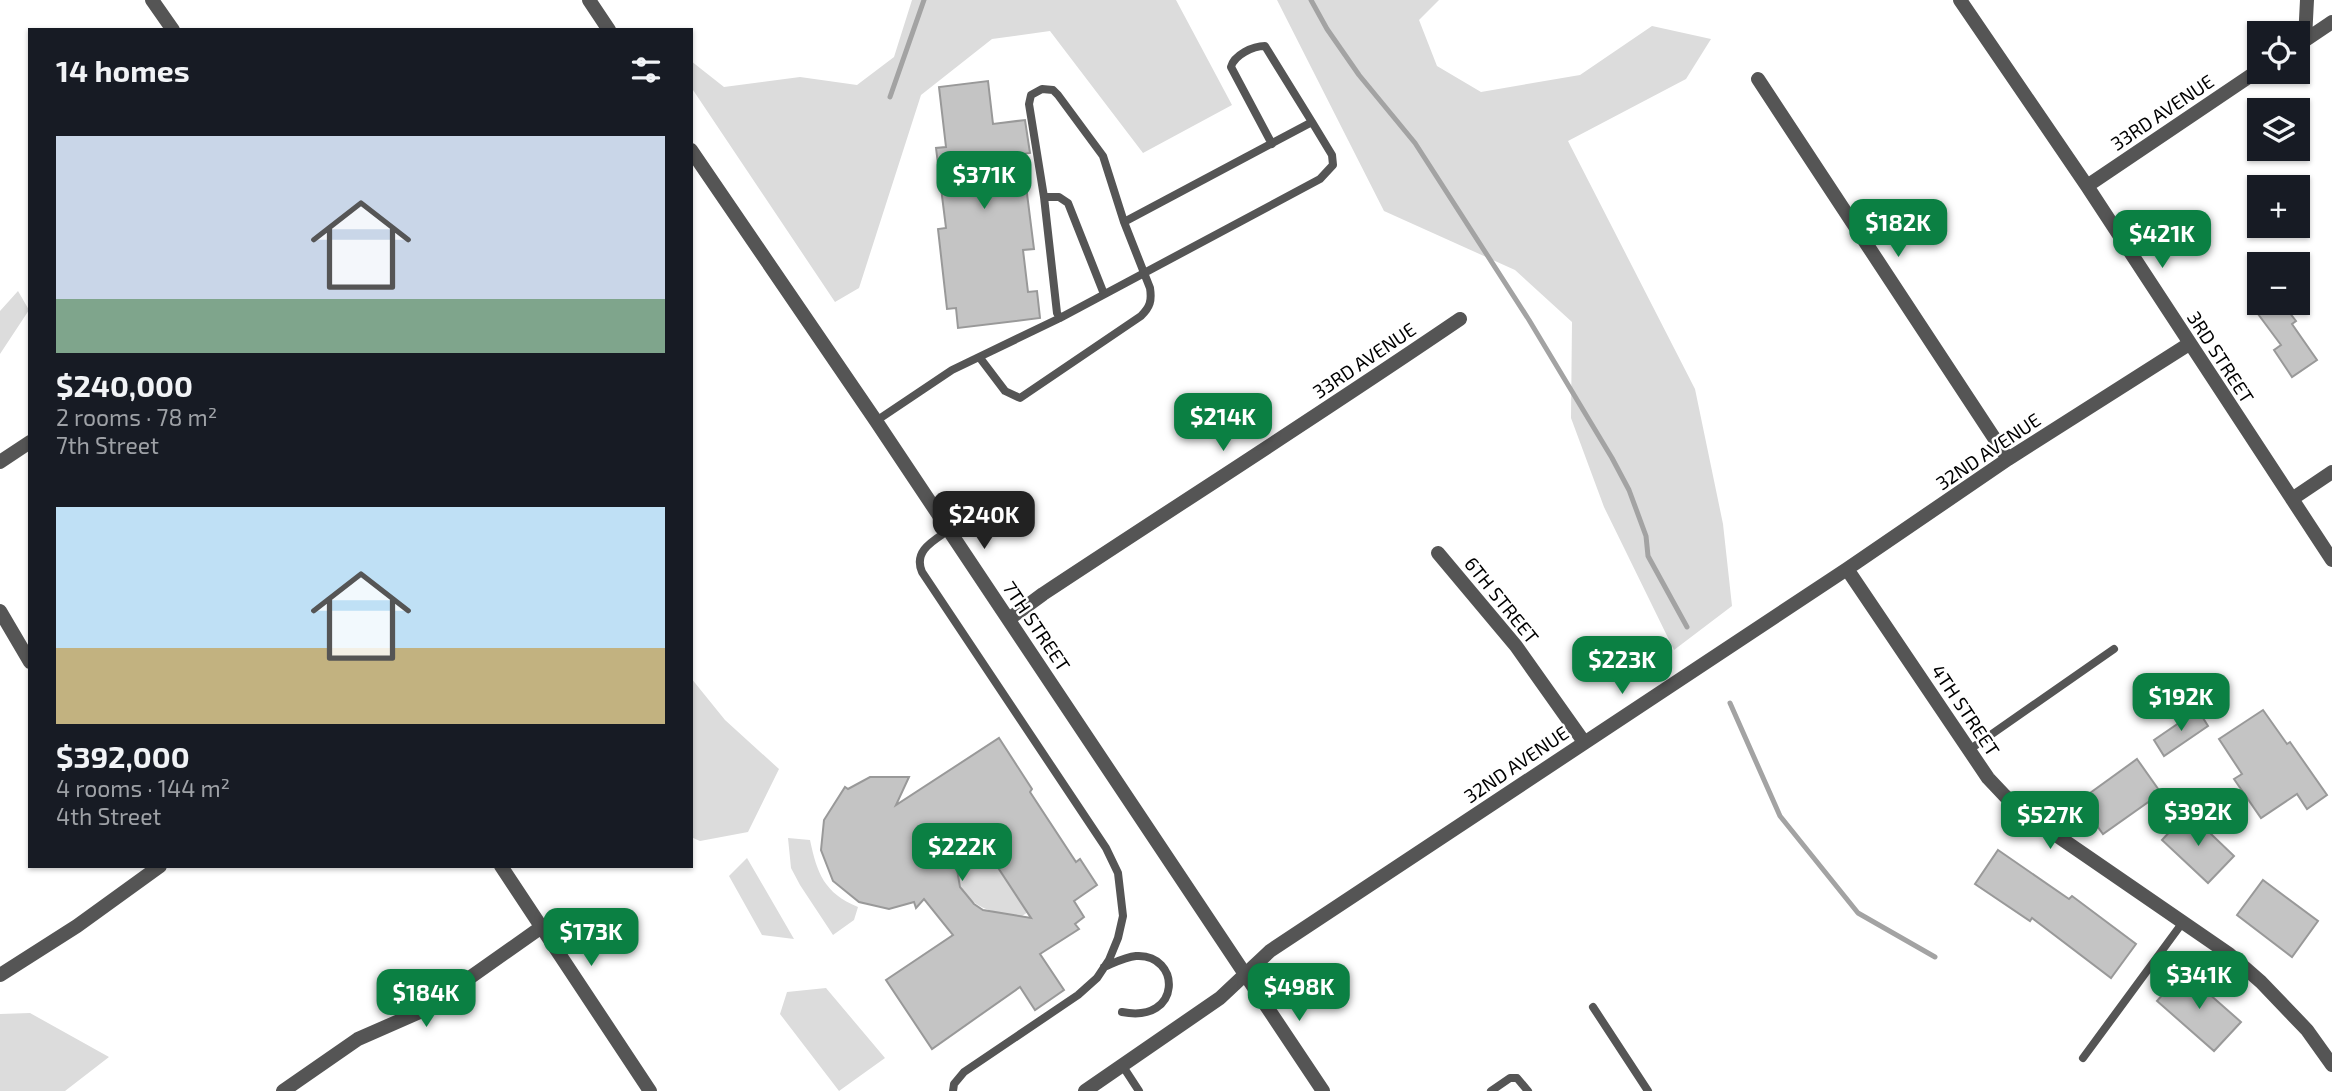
<!DOCTYPE html>
<meta charset="utf-8">
<style>
:root{--surface:#171b24;--page:#20242c;--text:#f1f3f6;--muted:#9ea1a6;--accent:#0b8043}
body{margin:0;font-family:"Exo 2",sans-serif;background:var(--page);color:var(--text);height:100vh;display:flex;flex-direction:column;font-size:26px;white-space:nowrap}
*{box-sizing:border-box;margin:0}
p{font-size:23px;color:var(--muted)}
.icon{flex:none;width:38px;height:38px;fill:none;stroke:currentColor;stroke-width:2;stroke-linecap:round;stroke-linejoin:round}
.map{position:relative;flex:1;overflow:hidden}
.details{position:absolute;left:28px;top:28px;width:665px;height:840px;display:flex;flex-direction:column;background:var(--surface);border-radius:0px;box-shadow:0 2px 5px #0004}
.details>*{flex:none}
.fabs{position:absolute;left:2247px;top:21px;display:grid;gap:14px}
.fabs a{display:grid;place-items:center;width:63px;height:63px;border-radius:0px;background:var(--surface);box-shadow:0 2px 5px #0004;font-size:35px}
.price{position:absolute;translate:-50% -60px;padding:0 16px;border-radius:14px;background:var(--accent);color:#fff;font-size:23px;line-height:46px;filter:drop-shadow(0 2px 4px #0008)}
.price::after{content:'';position:absolute;left:50%;top:42px;width:21px;height:16px;margin-left:-10px;background:inherit;clip-path:polygon(0 0,100% 0,50% 100%)}
.price.on{background:#222;color:#fff}
ul{padding:0;list-style:none}
li{display:grid;align-content:center;gap:14px;height:371px;padding:0 28px}
li span{display:grid;place-items:center;height:217px;border-radius:0px;color:#555}
li>.icon{margin-inline-start:auto}
span .icon{width:126px;height:126px;fill:#fffc;stroke-width:1}
li b{font-size:30px}
h2{display:flex;justify-content:space-between;align-items:center;height:84px;padding:0 28px;font-size:30px}
.map>svg:first-child{display:block}
.green{fill:#dcdcdc}
.lines{fill:none;stroke-linecap:round;stroke-linejoin:round}
.stream{stroke:#a3a3a3;stroke-width:5}
.building{fill:#c4c4c4;stroke:#999;stroke-width:2;fill-rule:evenodd}
.service{stroke:#555;stroke-width:8}
.minor{stroke:#555;stroke-width:14}
.tertiary{stroke:#555;stroke-width:14}
.labels{text-anchor:middle;dominant-baseline:central;stroke-width:5;stroke-linejoin:round;paint-order:stroke}
.street-label{font-size:19px;fill:#000;stroke:#fff}
</style>
<div class="map">
<svg width="2332" height="1091" viewBox="0 0 2332 1091">
<rect width="100%" height="100%" fill="#fff"/>
<path class="green" d="M912,0H1176L1232,105L1143,153L1050,31L992,39L921,95L859,288L835,302L691,87V61L724,87L800,77L857,85L894,57Z
M1277,0H1439L1419,20L1437,66L1481,92L1580,75L1652,26L1711,39L1686,79L1568,141L1695,389L1723,524L1732,606L1674,650L1604,507L1571,418L1572,322L1515,270L1384,211Z
M18,291L29,310L0,354V311Z
M691,678L725,720L779,769L748,832L700,841L691,837Z
M972,829L1028,912L993,935L996,912C955,904 943,857 972,829Z
M788,838L810,840C817,873 824,893 858,907L854,920L833,935L800,885L791,868Z
M747,858L794,939L762,935L729,876Z
M826,988L885,1058L839,1091L780,1014L787,992Z
M30,1013L109,1057L65,1091H0V1014Z"/>
<g class="lines">
<path class="stream" d="M1311,0L1327,29L1359,75L1415,143L1529,320L1612,458L1629,490L1646,536L1648,556L1687,627
M890,97L924,0
M1730,703L1780,816L1858,913L1935,957"/>
</g>
<path class="building" d="M988,81L993,124L1025,120L1030,153L1022,154L1034,249L1023,250L1028,292L1037,291L1040,318L958,328L956,308L947,309L938,229L946,228L936,148L946,147L939,87Z
M2273,303H2282L2296,321L2292,324L2317,360L2292,377L2274,350L2281,345L2258,314Z
M2198,710L2208,726L2164,756L2154,740Z
M2263,710L2287,744L2290,742L2327,795L2307,809L2297,794L2261,818L2234,779L2242,774L2219,739Z
M999,738L1032,789L1030,792L1076,862L1080,859L1097,885L1074,901L1084,917L1075,924L1079,929L1040,954L1064,990L1035,1010L1020,987L932,1049L886,980L953,935L924,899L916,908L914,902L889,909L859,902L833,881L821,850L824,820L845,787L848,789L870,777H909L896,805ZM970,825L1031,918L983,910L974,904L960,887L955,858Z
M2137,759L2161,793L2103,834L2079,801Z
M2188,812L2234,856L2208,883L2162,840Z
M1998,850L2069,899L2072,896L2136,944L2111,978L2032,918L2030,921L1975,884Z
M2263,880L2318,921L2292,957L2237,915Z
M2183,971L2241,1022L2214,1051L2157,1001Z"/>
<g class="lines">
<path class="service" d="M1272,144L1231,67C1234,55 1253,46 1265,46L1312,122
M1044,197H1059L1068,203L1104,294
M980,358L1005,391L1020,398L1141,316C1150,307 1152,301 1150,288L1124,222L1103,156L1058,95L1053,90L1042,89L1031,95L1029,104L1044,197L1057,313L1060,318
M876,421L952,370L1060,318L1320,179L1333,165L1332,155L1312,122L1124,222
M949,530C933,541 913,551 922,572L1106,848L1118,873L1123,916L1118,938L1109,960L1097,978L1078,995L964,1072L954,1084L953,1091
M1969,750L2114,649
M1104,967C1114,963 1125,957 1136,956C1181,953 1183,1024 1122,1012
M1593,1007L1648,1091
M2083,1058L2183,922
M1122,1065L1139,1091
M1491,1091L1510,1078H1517L1528,1091"/>
<path class="minor" d="M152,0L173,30
M1960,0L2087,186L2332,560
M2305,39L2307,0
M2298,45L2332,22
M1758,79L2008,459
M2087,186L2259,70
M0,462L30,442
M2292,499L2332,472
M1438,553L1516,646L1584,742
M1847,569L1988,778L2005,796L2024,813L2229,954L2261,982L2307,1030L2332,1065
M0,611L30,662
M1009,619L1043,594C1182,502 1322,413 1460,319
M501,866L650,1091
M0,975L77,926L160,866
M283,1091L358,1039L424,1010L543,926
M1085,1091L1220,998L1270,951L1847,569L2008,459L2189,344"/>
<path class="tertiary" d="M589,0L609,30
M691,150L876,421L1323,1091"/>
</g>
<g class="labels">
<g class="street-label">
<text transform="translate(2162 112) rotate(-34)">33RD AVENUE</text>
<text transform="translate(2221 357) rotate(57)">3RD STREET</text>
<text transform="translate(1364 360) rotate(-34)">33RD AVENUE</text>
<text transform="translate(1988 451) rotate(-34)">32ND AVENUE</text>
<text transform="translate(1502 600) rotate(51)">6TH STREET</text>
<text transform="translate(1037 626) rotate(56)">7TH STREET</text>
<text transform="translate(1966 710) rotate(56)">4TH STREET</text>
<text transform="translate(1516 764) rotate(-34)">32ND AVENUE</text>
</g>
</g>
</svg>
<div class="fabs">
<a><svg class="icon" aria-label="locate" viewBox="0 0 24 24"><circle cx="12" cy="12" r="6"/><path d="M12 2v4M12 18v4M2 12h4M18 12h4"/></svg></a>
<a><svg class="icon" aria-label="layers" viewBox="0 0 24 24"><path d="M12 4l9 5-9 5-9-5zM3 14l9 5 9-5"/></svg></a>
<a>+</a>
<a>−</a>
</div>
<b class="price" style="left:984px;top:211px">$371K</b>
<b class="price" style="left:1898px;top:259px">$182K</b>
<b class="price" style="left:2162px;top:270px">$421K</b>
<b class="price" style="left:1223px;top:453px">$214K</b>
<b class="price on" style="left:984px;top:551px">$240K</b>
<b class="price" style="left:1622px;top:696px">$223K</b>
<b class="price" style="left:2181px;top:733px">$192K</b>
<b class="price" style="left:2198px;top:848px">$392K</b>
<b class="price" style="left:2050px;top:851px">$527K</b>
<b class="price" style="left:962px;top:883px">$222K</b>
<b class="price" style="left:591px;top:968px">$173K</b>
<b class="price" style="left:2199px;top:1011px">$341K</b>
<b class="price" style="left:1299px;top:1023px">$498K</b>
<b class="price" style="left:426px;top:1029px">$184K</b>
<section class="details">
<h2>14 homes<svg class="icon" aria-label="filters" viewBox="0 0 24 24"><path d="M4 7h16M4 17h16"/><circle cx="9" cy="7" r="2"/><circle cx="15" cy="17" r="2"/></svg></h2>
<ul>
<li><span style="background:linear-gradient(#c9d6e8 75%,#7fa58c 0)"><svg class="icon" aria-label="home" viewBox="0 0 24 24"><path d="M3 11l9-7 9 7M6 9v11h12V9"/></svg></span><div><b>$240,000</b><p>2 rooms · 78 m²</p><p>7th Street</p></div></li>
<li><span style="background:linear-gradient(#bfe0f5 65%,#c2b280 0)"><svg class="icon" aria-label="home" viewBox="0 0 24 24"><path d="M3 11l9-7 9 7M6 9v11h12V9"/></svg></span><div><b>$392,000</b><p>4 rooms · 144 m²</p><p>4th Street</p></div></li>
</ul>
</section>
</div>
